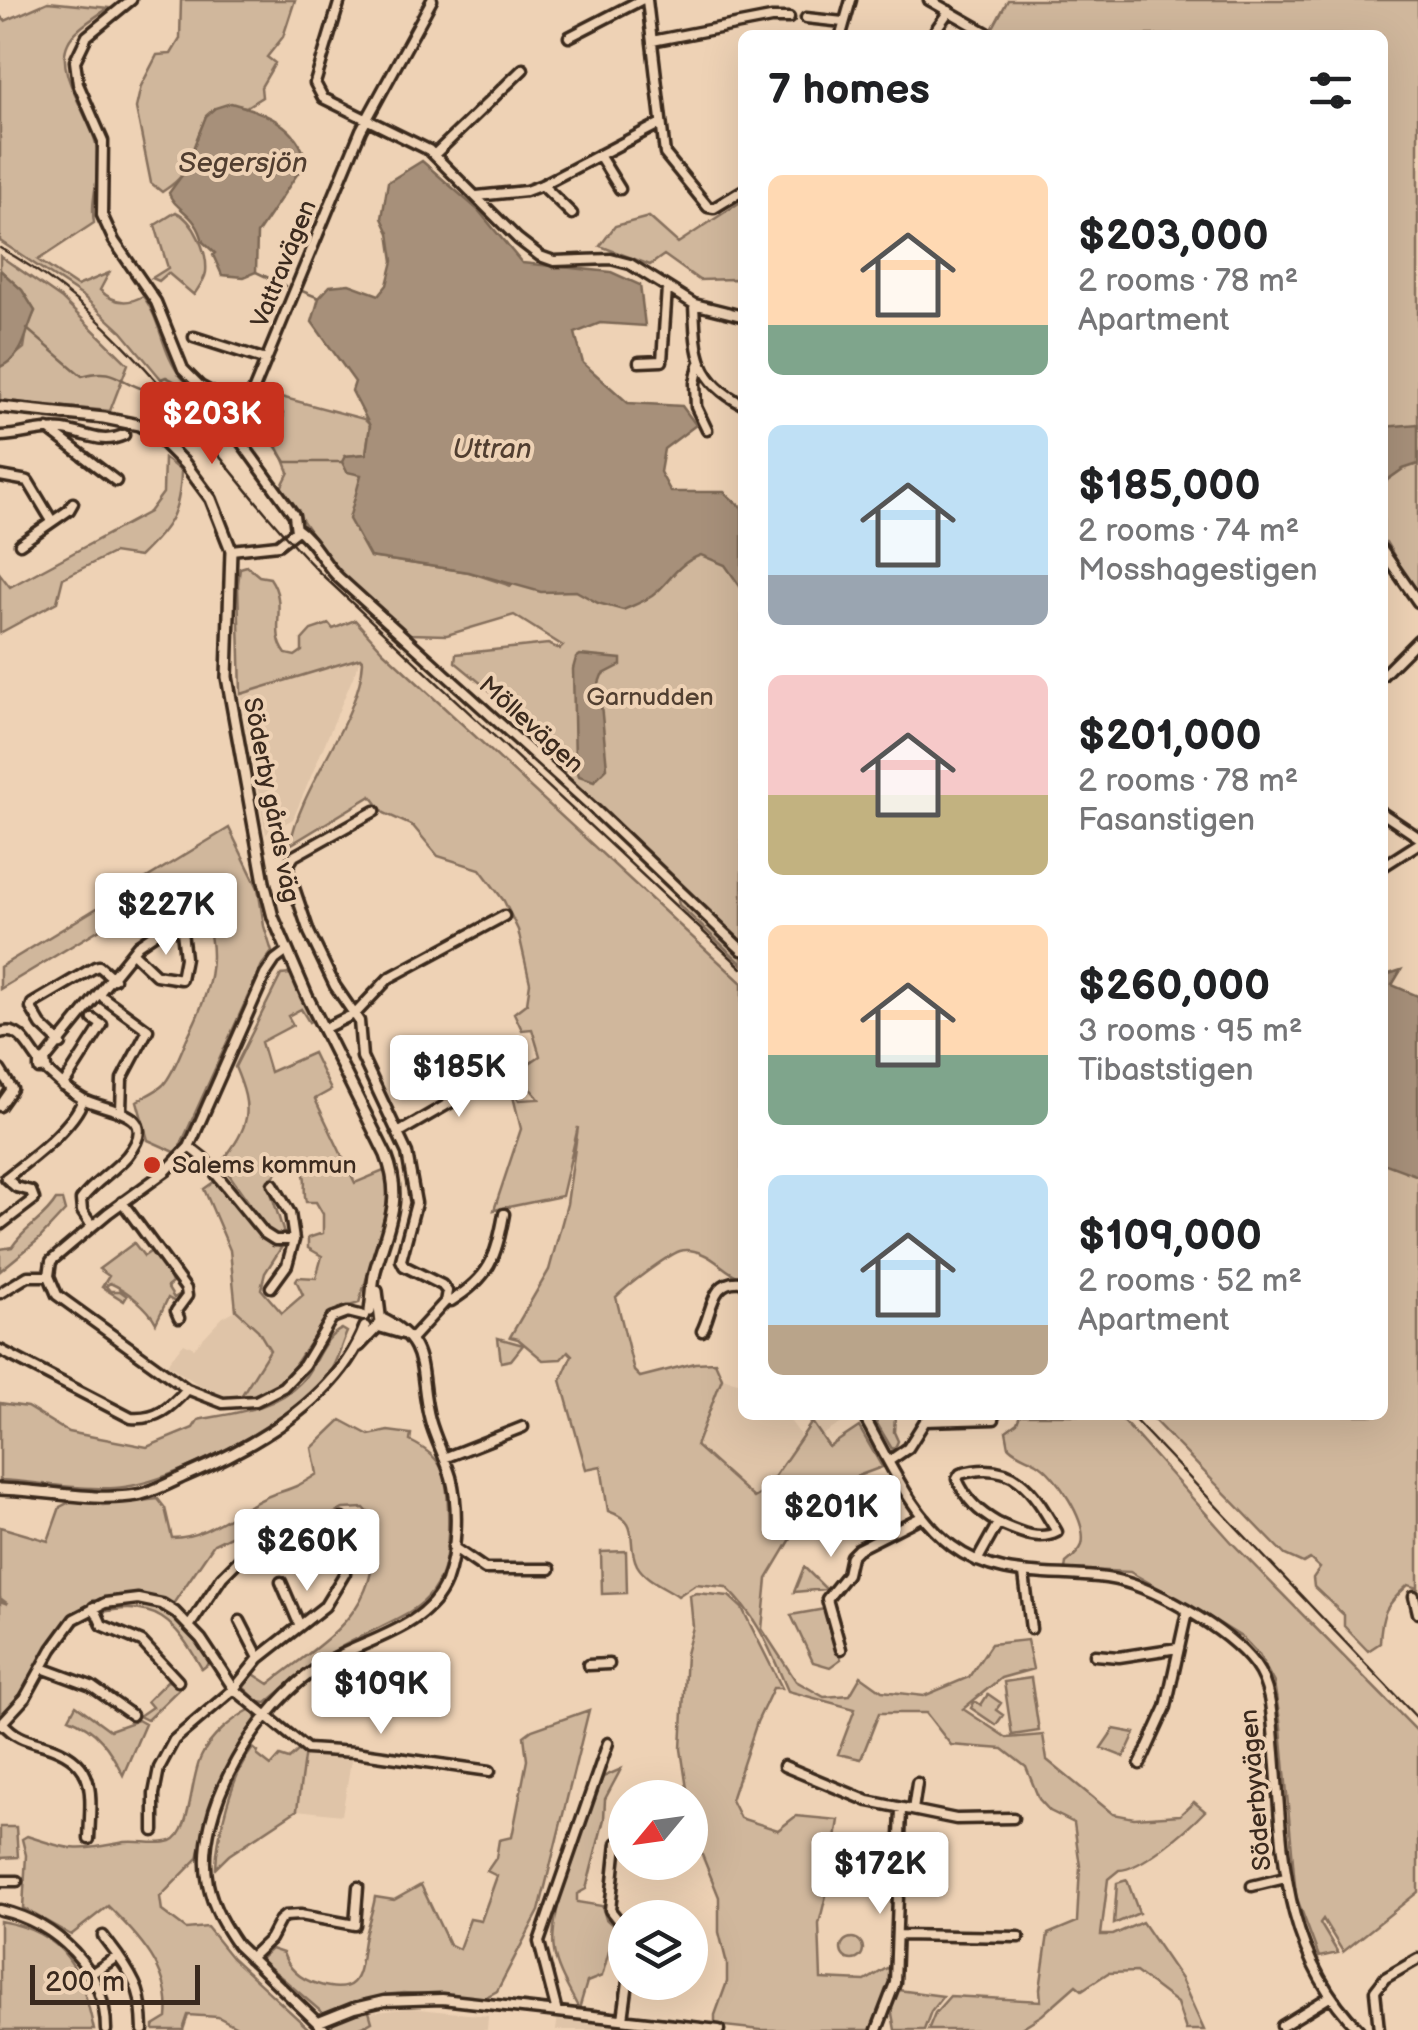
<!DOCTYPE html>
<meta charset="utf-8">
<style>
:root{--surface:#fff;--page:#f2f2f2;--text:#202124;--muted:#757577;--accent:#c8321e}
body{margin:0;font-family:"Balsamiq Sans",sans-serif;background:var(--page);color:var(--text);height:100vh;display:flex;flex-direction:column;font-size:38px;white-space:nowrap}
*{box-sizing:border-box;margin:0}
p{font-size:32px;color:var(--muted)}
.icon{flex:none;width:55px;height:55px;fill:none;stroke:currentColor;stroke-width:2;stroke-linecap:round;stroke-linejoin:round}
.map{position:relative;flex:1;overflow:hidden}
.details{position:absolute;left:738px;top:30px;width:650px;height:1390px;display:flex;flex-direction:column;background:var(--surface);border-radius:15px;box-shadow:0 10px 40px #0002}
.details>*{flex:none}
.needle{width:65px;rotate:241deg}
.tools{position:absolute;left:608px;top:1780px;display:grid;gap:20px}
.tools a{display:grid;place-items:center;width:100px;height:100px;border-radius:50%;background:var(--surface);box-shadow:0 10px 40px #0002;font-size:50px}
.scale{position:absolute;left:30px;bottom:25px;width:170px;box-sizing:border-box;padding-left:10px;border:5px solid #3b2a1e;border-top:0;font-size:28px;line-height:35px;white-space:nowrap;color:#3b2a1e;-webkit-text-stroke:8px #eed2b5;paint-order:stroke}
.price{position:absolute;translate:-50% -85px;padding:0 22px;border-radius:10px;background:#fff;color:#222;font-size:32px;line-height:65px;filter:drop-shadow(0 2px 5px #0008)}
.price::after{content:'';position:absolute;left:50%;top:60px;width:30px;height:22px;margin-left:-15px;background:inherit;clip-path:polygon(0 0,100% 0,50% 100%)}
.price.selected{background:var(--accent);color:#fff}
ul{padding:0;list-style:none}
li{display:flex;align-items:center;gap:30px;height:250px;padding:0 30px}
li span{display:grid;place-items:center;flex:none;width:280px;height:200px;border-radius:15px;color:#555}
li>.icon{margin-inline-start:auto}
span .icon{width:120px;height:120px;fill:#fffc;stroke-width:1}
li b{font-size:42px}
h2{display:flex;justify-content:space-between;align-items:center;height:120px;padding:0 30px;font-size:42px}
.map>svg:first-child{display:block}
.built{fill:#dfc4a8}
.green{fill:#d0b79c;stroke:#86705d;stroke-width:2.5}
.water{fill:#a7907a;stroke:#7c6755;stroke-width:2.5}
.lines{fill:none;stroke-linecap:round;stroke-linejoin:round}
.stream{stroke:#7c6755;stroke-width:2.5}
.minor-casing{stroke:#3b2a1e;stroke-width:15}
.major-casing{stroke:#3b2a1e;stroke-width:16}
.minor{stroke:#eed2b5;stroke-width:8}
.major{stroke:#eed2b5;stroke-width:9}
.rail{stroke:#3b2a1e;stroke-width:2.5}
.poi-dot{fill:#c8321e;stroke:#eed2b5;stroke-width:4}
.labels{text-anchor:middle;dominant-baseline:central;stroke-width:8;stroke-linejoin:round;paint-order:stroke}
.street-label{font-size:25px;fill:#3b2a1e;stroke:#eed2b5}
.park-label{font-size:25px;fill:#513f31;stroke:#eed2b5}
.poi-label{font-size:25px;fill:#3b2a1e;stroke:#eed2b5;text-anchor:start}
.water-label{font-size:28px;font-style:italic;fill:#513e30;stroke:#eed2b5}
</style>
<div class="map">
<svg width="1418" height="2030" viewBox="0 0 1418 2030">
<rect width="100%" height="100%" fill="#eed2b5"/>
<filter id="ink" filterUnits="userSpaceOnUse"><feTurbulence type="fractalNoise" baseFrequency=".01" numOctaves="2"/><feDisplacementMap in="SourceGraphic" scale="20" xChannelSelector="R" yChannelSelector="G"/><feConvolveMatrix kernelMatrix="1 2 1 2 8 2 1 2 1" color-interpolation-filters="sRGB"/></filter>
<g filter="url(#ink)">
<path class="built" d="M361,658L293,819L266,834L241,694Z
M236,1310L258,1330L270,1351L238,1401H223L167,1364L184,1343L194,1348L223,1317Z
M722,1378L742,1383V1415H786L799,1433L800,1437L764,1493L754,1498L695,1446Z
M806,1415H851L852,1417L822,1435Z
M305,1750L332,1756L352,1755L342,1815L297,1810Z
M409,2008L488,2016L487,2030H354L371,2022L369,2013Z
M558,2016L679,2030H556Z"/>
<path class="green" d="M181,0H295L283,37L267,57L275,63L261,87L262,97L246,107C196,94 202,146 181,176C176,183 169,187 162,192L151,183L136,108L141,86L157,55L171,54L180,39Z
M1008,0H1418V596L1386,542H1383L1382,35H989Z
M48,2L108,8C96,17 74,29 68,43C53,74 95,121 98,154C100,178 90,199 94,223L38,260L77,286L109,273L100,290C113,303 127,305 143,296C162,321 161,353 182,378C197,396 220,399 236,415L234,422L207,434L122,332L84,297L0,241V16L5,21Z
M742,201V282L734,279L699,280L664,255L650,265L600,246L615,226L649,217L678,243Z
M176,212C194,220 208,253 206,272C205,280 198,288 194,295L168,273L159,281L152,278L168,268L155,225Z
M0,256L62,299L128,364L110,411L0,401V367L24,348L27,329L35,311L22,290L0,270Z
M266,393L364,419L370,425L366,454L345,456L362,475L370,557L469,572L511,586L583,472L742,527V964L679,905L677,896L587,807L556,763V745L455,662L456,654L548,644L560,649L563,646L514,615L447,635L409,634L333,566L281,488L289,472C283,455 275,440 263,427L254,428L250,420Z
M164,458L181,471C180,514 169,528 139,557L113,553L63,578L57,602L0,633V574L10,587L149,512L163,493Z
M247,566L259,576L270,578C289,605 268,631 286,654L295,656L302,651V640L311,630L329,624L333,629L355,620L383,651L742,983V1278C726,1273 718,1260 703,1254C696,1251 687,1249 680,1251C666,1256 627,1286 616,1297L634,1371L640,1377L695,1363L715,1362L722,1378L696,1446L754,1498L764,1492L812,1422L829,1447L859,1427L882,1467L855,1477L854,1491L810,1488L790,1512L797,1529L767,1579L762,1629L796,1681L824,1697L850,1695L861,1676L882,1691L924,1696L969,1677L991,1644L1027,1640L1033,1669L1001,1678L963,1709L1007,1738L1043,1735L1047,1760L1113,1814L1134,1818L1180,1815L1194,1802L1205,1811C1189,1828 1141,1870 1119,1870L1108,1879L1101,1935H1113L1142,1922L1181,1979L1204,2030H1186L1177,2003L1136,1972L1108,1973L1082,1990L1076,1985L1042,2015L1018,2030H928L935,2013L950,1996L1041,2001L1040,1989L1048,1934L1077,1922L1080,1866L1074,1823L1050,1811L1039,1799L1026,1767L1003,1749L951,1745L926,1713H879L861,1759L838,1754L855,1709L788,1691C770,1650 759,1618 726,1587L696,1584L678,1596C666,1587 645,1580 637,1565C625,1541 643,1523 608,1511L601,1466L586,1469L561,1380L572,1355L568,1351L561,1359L543,1360L518,1339L510,1337L549,1270L567,1204L578,1127L562,1196L494,1210L521,1129L511,1088L519,1100L539,1099L516,1072L540,1056L532,1029L522,1030L514,1013L527,1003L530,983L518,930L504,901L480,869L438,856L413,826L384,813L371,796L290,845C301,784 360,719 363,661L360,658L241,694L238,584L240,568Z
M229,828L258,888L264,926L272,952L262,965L177,1153L148,1140L137,1101C145,1096 157,1091 163,1085C174,1073 181,1051 188,1036C219,974 221,939 188,876L0,989V967Z
M290,974L296,980L314,1019L309,1022L301,1009L288,1016L293,1025L261,1042L270,1072L313,1053L331,1090L315,1099L355,1183L386,1170C393,1216 371,1259 359,1303L330,1312L295,1365L276,1386L238,1401L270,1350L258,1330L236,1310L230,1250L204,1189L218,1179L256,1231L281,1248L265,1273L261,1289L282,1313L303,1295L296,1280L298,1277L316,1278L322,1256L308,1248V1238L323,1233V1214L316,1202H306C301,1185 313,1172 291,1163L282,1166L268,1183L285,1237L280,1239L269,1231L221,1163C250,1125 254,1112 235,1067L281,975Z
M1383,1062L1418,1079V1588L1408,1585C1386,1605 1381,1613 1380,1643L1368,1651L1344,1626V1615L1314,1587L1313,1578L1320,1568L1310,1559L1303,1563L1285,1555L1149,1415H1382Z
M56,1200H62L65,1211L38,1240L0,1271V1249L12,1247C24,1228 45,1219 56,1200Z
M134,1243L144,1256L156,1248L173,1271L169,1274L172,1283L167,1287L174,1298L182,1293L189,1299L180,1305L168,1298L156,1323C148,1307 126,1290 110,1283L106,1286L110,1291H120L127,1296L124,1301L102,1287L109,1276L99,1269Z
M342,1329L347,1332C341,1345 337,1363 328,1374C295,1420 171,1485 115,1488C77,1490 38,1482 0,1480V1403L27,1407L68,1432L147,1447L193,1428L198,1420C233,1413 274,1410 300,1383C316,1367 321,1338 342,1329Z
M498,1338L523,1345L511,1360L501,1362Z
M872,1415H895L894,1432L898,1441L895,1448L892,1449Z
M1020,1415H1118L1235,1546L1418,1732V1892L1343,1952L1323,1919L1320,1923L1338,1953L1319,1957L1296,1896L1281,1727L1274,1683L1259,1655L1243,1638L1203,1613L1130,1572L1065,1569L1066,1563C1072,1558 1079,1553 1082,1545C1088,1522 1056,1474 1037,1463C1027,1457 1017,1455 1009,1447L1006,1431L1017,1423Z
M341,1420L369,1435L388,1431L411,1434L410,1441C443,1457 447,1473 448,1509C452,1617 410,1606 334,1651C309,1665 288,1685 266,1703L259,1702L243,1687L252,1673L269,1684C335,1632 381,1612 374,1519L364,1508L343,1509L304,1529L294,1525L287,1514H276L214,1544L173,1604C57,1566 61,1658 0,1718V1601L8,1604L0,1598V1527L48,1541L60,1507L72,1501L103,1505L158,1499L165,1508L172,1538C209,1538 240,1506 274,1494C293,1488 299,1486 317,1474L312,1448Z
M626,1551L627,1593L602,1594L601,1552Z
M804,1567L826,1589L794,1592Z
M696,1593L729,1596L742,1608L782,1688H773L757,1722L731,1800L740,1818L778,1830L796,1816L839,1820L836,1839L830,1847V1879L819,1924L821,1979L865,1981L887,1968L892,1971L889,1988L870,2030H761L715,2025V2015L727,1982V1964L719,1932V1897L694,1835L681,1749L686,1654L693,1627L690,1595Z
M140,1603C175,1611 194,1631 211,1662L202,1669C175,1621 156,1599 99,1613L100,1609Z
M825,1609L841,1659L830,1667L813,1662L791,1615Z
M1031,1678L1039,1731L1012,1735L1004,1682Z
M167,1681L177,1682L181,1687L147,1720L139,1716L152,1707L147,1701Z
M988,1694L1001,1703L996,1710L1003,1715L996,1725L971,1708L975,1701L981,1705Z
M76,1705L110,1730L138,1720L145,1724L123,1775C110,1749 97,1729 69,1718Z
M251,1709L257,1717L235,1751L216,1790L198,1858L160,1897L162,1911L186,1929L207,1927L232,1958L310,2030H243L218,2017L188,2015L183,2030H154V2026L167,2018C172,1970 139,1937 108,1906L71,1935L23,1908L26,1855L22,1839L27,1836C76,1852 75,1851 125,1842C140,1840 157,1846 171,1841C191,1834 190,1779 201,1757C210,1737 232,1719 251,1709Z
M589,1710L539,1911L497,1991L484,1998L403,1993L384,1995L325,2015L260,1959L271,1949L283,1953C289,1970 300,1979 317,1984C365,1999 358,1968 365,1935C368,1922 373,1911 375,1897L394,1900L421,1885L449,1944L459,1949L470,1919L481,1921L497,1876L487,1871L496,1858L499,1840L512,1837L527,1760L524,1736L532,1730Z
M1114,1729L1135,1733L1124,1757L1101,1748Z
M253,1748L258,1752L257,1755L271,1766L280,1756L289,1759L299,1750H305L297,1810L229,1855L216,1868C217,1834 232,1774 253,1748Z
M621,1769L605,1799L604,1819L586,1889L577,1894V1902L602,1906L606,1919L625,1937H613L602,1976L587,1982L579,2009C570,1991 557,1971 554,1951C547,1911 588,1816 603,1777Z
M0,1827H16L18,1857L0,1858Z
M1127,1880L1139,1913L1114,1924L1117,1883Z
M0,1921C68,1933 81,1970 94,2030H0Z
M841 1949a11 11 0 1 1 22 0a11 11 0 1 1-22 0Z
M898,1990L943,1996L931,2011L924,2030H895L891,2008Z
M368,2008L372,2022C360,2030 345,2030 330,2030L334,2020Z"/>
<path class="water" d="M231,103C264,112 298,125 306,161L257,234L256,272L244,277L222,275L213,255L215,253L203,242C197,213 174,210 169,193L183,174L206,116L215,108Z
M422,161L478,210L522,263L611,272L640,285L645,326L600,323L575,333L583,363L628,403L682,406L696,425L664,449L660,472L671,492H724L742,508V589L725,565L701,555C674,565 672,581 652,596C643,602 632,606 623,610L598,603L576,591L541,592L469,572L370,557L349,519L361,475L347,472L342,462L345,456L366,454L370,426L352,391L355,382L312,322L319,298L330,286L349,284L379,295L387,285L393,261L389,233L382,218L388,182Z
M0,270L22,290L35,311C24,335 26,355 0,367Z
M1418,424V464L1403,469L1383,483V427Z
M580,655L621,659V665L602,675L599,683L607,768L594,781L579,776L575,762L573,669L576,658Z
M1401,970L1392,985L1418,996V1176L1383,1163V976Z"/>
<g class="lines">
<path class="stream" d="M256,272L286,286
M302,291L319,298
M27,329L82,376C115,366 119,383 147,390
M161,379L166,377C189,388 206,406 229,416
M246,427H263L286,462H342"/>
<defs>
<path id="minor" d="M131,0L87,36L75,61L78,84L103,141L102,215L114,241L156,302L183,369L200,386L246,411
M340,0L315,83L323,98L429,150L518,239L540,256L554,261L611,259L630,264L694,304L742,316
M647,0L665,154L708,207L714,208L742,191
M929,0L987,33
M806,18L843,22
M841,35L851,0
M932,35L949,11
M569,37L641,0
M652,41L771,18H789
M434,155L523,69
M599,155L620,189
M542,185L572,214
M477,196L526,191L542,185L661,123
M694,304C696,351 695,380 742,404
M194,337L266,360
M639,362L662,361L667,288
M699,365L695,383L696,407L707,430
M251,399L277,416
M48,429L116,481
M0,436C22,436 41,427 63,430C86,433 101,445 124,435
M0,476L28,481L52,521
M296,528C314,540 323,563 339,578L592,807L742,950
M20,544L69,510L73,503
M231,550L278,545L296,531L294,515L239,439L238,428L361,130L432,0
M1382,550L1418,602
M1382,676L1418,640
M375,811L294,856L287,867L309,932L335,986L359,1021L362,1057L407,1153L416,1203L401,1260L404,1266L442,1285L447,1291L445,1302L412,1338
M1382,813L1418,837
M1382,867L1418,844
M287,951L275,960L265,975L189,1147L166,1171L108,1213L51,1261L49,1276L57,1295L187,1389L223,1403L256,1401L283,1387L304,1365L332,1318L348,1312L364,1316
M104,998L148,1030L122,1079L121,1111
M323,1029L356,1013L389,978L504,916
M0,1033C20,1026 28,1047 39,1061
M61,1044L41,1025L31,1008L32,1004L95,967L99,966L114,979
M45,1060L46,1068L39,1069V1061L45,1060L138,945L175,920L181,922L185,958L181,979L156,975L134,954
M45,1069C57,1080 68,1091 83,1099C108,1112 163,1111 127,1156C113,1172 93,1183 81,1200L82,1211L92,1226
M0,1070L12,1089L0,1106
M63,1086L102,1025L93,1019
M398,1133L479,1086L497,1072
M189,1147L203,1158L264,1233L275,1240H294L290,1213L273,1184
M122,1202L186,1289L187,1296L176,1311L179,1318
M0,1225L34,1199L31,1191L16,1187L6,1178C28,1161 75,1126 83,1099
M271,1287L287,1265L294,1240
M0,1293L28,1276H49
M447,1300L451,1301C490,1277 496,1258 504,1214
M379,1327L403,1334
M702,1331C713,1310 711,1278 742,1282
M0,1350L131,1418C157,1420 170,1408 187,1389
M863,1415C889,1460 910,1514 952,1546C998,1581 1052,1571 1106,1578C1151,1584 1228,1629 1255,1665C1273,1689 1272,1724 1275,1753C1283,1855 1282,1952 1359,2030
M444,1458L523,1427
M889,1461L908,1448L925,1421L994,1419V1415
M453,1547L485,1569H550
M977,1561L998,1523C1017,1531 1038,1542 1057,1532C1033,1491 1015,1458 960,1474L957,1479C966,1500 979,1512 998,1523
M1024,1574L1031,1629
M281,1582L300,1626
M1414,1596L1418,1613
M94,1607L102,1625L142,1642L178,1681
M240,1621L259,1658
M190,1625L222,1577L243,1556L283,1536
M841,1649L827,1599L847,1574L851,1556L858,1549L921,1517
M1095,1655L1119,1657L1178,1648
M588,1665L609,1664
M42,1668L91,1686L132,1715
M3,1723C14,1737 27,1740 44,1745C98,1761 91,1791 89,1839
M0,1725L25,1698L52,1649L74,1619L105,1603L138,1599L162,1604L175,1612L201,1639L234,1689L307,1749L355,1752L490,1771
M1140,1764L1166,1707L1187,1612
M784,1766L868,1801L956,1819L1013,1818
M913,1810L917,1783
M154,1831V1794L159,1768L174,1740L234,1689L259,1658L325,1606L336,1588L345,1573L342,1519
M617,1843L610,1910L625,1929
M860,1872L900,1873
M0,1881H17
M1252,1886L1285,1878
M0,1910C56,1923 106,1969 106,2030
M899,1935L1019,1937
M103,1936L118,1956
M250,1958L270,1939L280,1920L285,1916L300,1915L355,1925L358,1887
M91,1974L118,1956C138,1984 142,1995 143,2030
M557,2012L539,1942L608,1743
M623,2019L628,1982
M319,2022L354,2008L384,2001L442,1999L719,2030
M1282,2026L1331,1996
M325,2030L237,1945C224,1926 213,1908 208,1884C193,1808 260,1704 322,1665C361,1640 427,1630 446,1582C457,1552 459,1507 451,1477C445,1457 435,1439 430,1420C417,1373 433,1342 381,1318
M877,2030L895,1983L901,1808
M1379,2030L1375,1991L1385,1978L1418,1959"/>
<path id="major" d="M0,407L104,418L139,425L156,435L185,464L211,499L231,550L227,677L264,882L273,917L307,996L386,1155C404,1201 387,1227 375,1271C372,1284 372,1298 370,1311
M359,1346L381,1323L377,1291
M0,1489C45,1490 93,1502 137,1495C154,1492 171,1482 187,1475C255,1446 337,1400 365,1327"/>
</defs>
<use href="#minor" class="minor-casing"/>
<use href="#major" class="major-casing"/>
<use href="#minor" class="minor"/>
<use href="#major" class="major"/>
<path class="rail" d="M0,248C138,324 213,464 320,573L742,968
M1130,1415L1418,1719"/>
</g>
</g>
<circle class="poi-dot" cx="152" cy="1165" r="10"/>
<g class="labels">
<g class="street-label">
<text transform="translate(284 264) rotate(-68)">Vattravägen</text>
<text transform="translate(531 725) rotate(42)">Möllevägen</text>
<text transform="translate(271 800) rotate(79)">Söderby gårds väg</text>
<text transform="translate(1256 1790) rotate(-95)">Söderbyvägen</text>
</g>
<g class="park-label">
<text x="650" y="697">Garnudden</text>
</g>
<g class="poi-label">
<text x="172" y="1165">Salems kommun</text>
</g>
<g class="water-label">
<text x="243" y="163">Segersjön</text>
<text x="492" y="449">Uttran</text>
</g>
</g>
</svg>
<div class="tools">
<a><svg class="needle" viewBox="-14 -14 28 28"><path d="M0-13l5 13h-10z" fill="#e53935"/><path d="M0 13l5-13h-10z" fill="#757577"/></svg></a>
<a><svg class="icon" aria-label="layers" viewBox="0 0 24 24"><path d="M12 4l9 5-9 5-9-5zM3 14l9 5 9-5"/></svg></a>
</div>
<div class="scale">200 m</div>
<b class="price selected" style="left:212px;top:467px">$203K</b>
<b class="price" style="left:166px;top:958px">$227K</b>
<b class="price" style="left:459px;top:1120px">$185K</b>
<b class="price" style="left:831px;top:1560px">$201K</b>
<b class="price" style="left:307px;top:1594px">$260K</b>
<b class="price" style="left:381px;top:1737px">$109K</b>
<b class="price" style="left:880px;top:1917px">$172K</b>
<section class="details">
<h2>7 homes<svg class="icon" aria-label="filters" viewBox="0 0 24 24"><path d="M4 7h16M4 17h16"/><circle cx="9" cy="7" r="2"/><circle cx="15" cy="17" r="2"/></svg></h2>
<ul>
<li><span style="background:linear-gradient(#ffd9b3 75%,#7fa58c 0)"><svg class="icon" aria-label="home" viewBox="0 0 24 24"><path d="M3 11l9-7 9 7M6 9v11h12V9"/></svg></span><div><b>$203,000</b><p>2 rooms · 78 m²</p><p>Apartment</p></div></li>
<li><span style="background:linear-gradient(#bfe0f5 75%,#9aa5b1 0)"><svg class="icon" aria-label="home" viewBox="0 0 24 24"><path d="M3 11l9-7 9 7M6 9v11h12V9"/></svg></span><div><b>$185,000</b><p>2 rooms · 74 m²</p><p>Mosshagestigen</p></div></li>
<li><span style="background:linear-gradient(#f6c9c9 60%,#c2b280 0)"><svg class="icon" aria-label="home" viewBox="0 0 24 24"><path d="M3 11l9-7 9 7M6 9v11h12V9"/></svg></span><div><b>$201,000</b><p>2 rooms · 78 m²</p><p>Fasanstigen</p></div></li>
<li><span style="background:linear-gradient(#ffd9b3 65%,#7fa58c 0)"><svg class="icon" aria-label="home" viewBox="0 0 24 24"><path d="M3 11l9-7 9 7M6 9v11h12V9"/></svg></span><div><b>$260,000</b><p>3 rooms · 95 m²</p><p>Tibaststigen</p></div></li>
<li><span style="background:linear-gradient(#bfe0f5 75%,#b9a48a 0)"><svg class="icon" aria-label="home" viewBox="0 0 24 24"><path d="M3 11l9-7 9 7M6 9v11h12V9"/></svg></span><div><b>$109,000</b><p>2 rooms · 52 m²</p><p>Apartment</p></div></li>
</ul>
</section>
</div>
